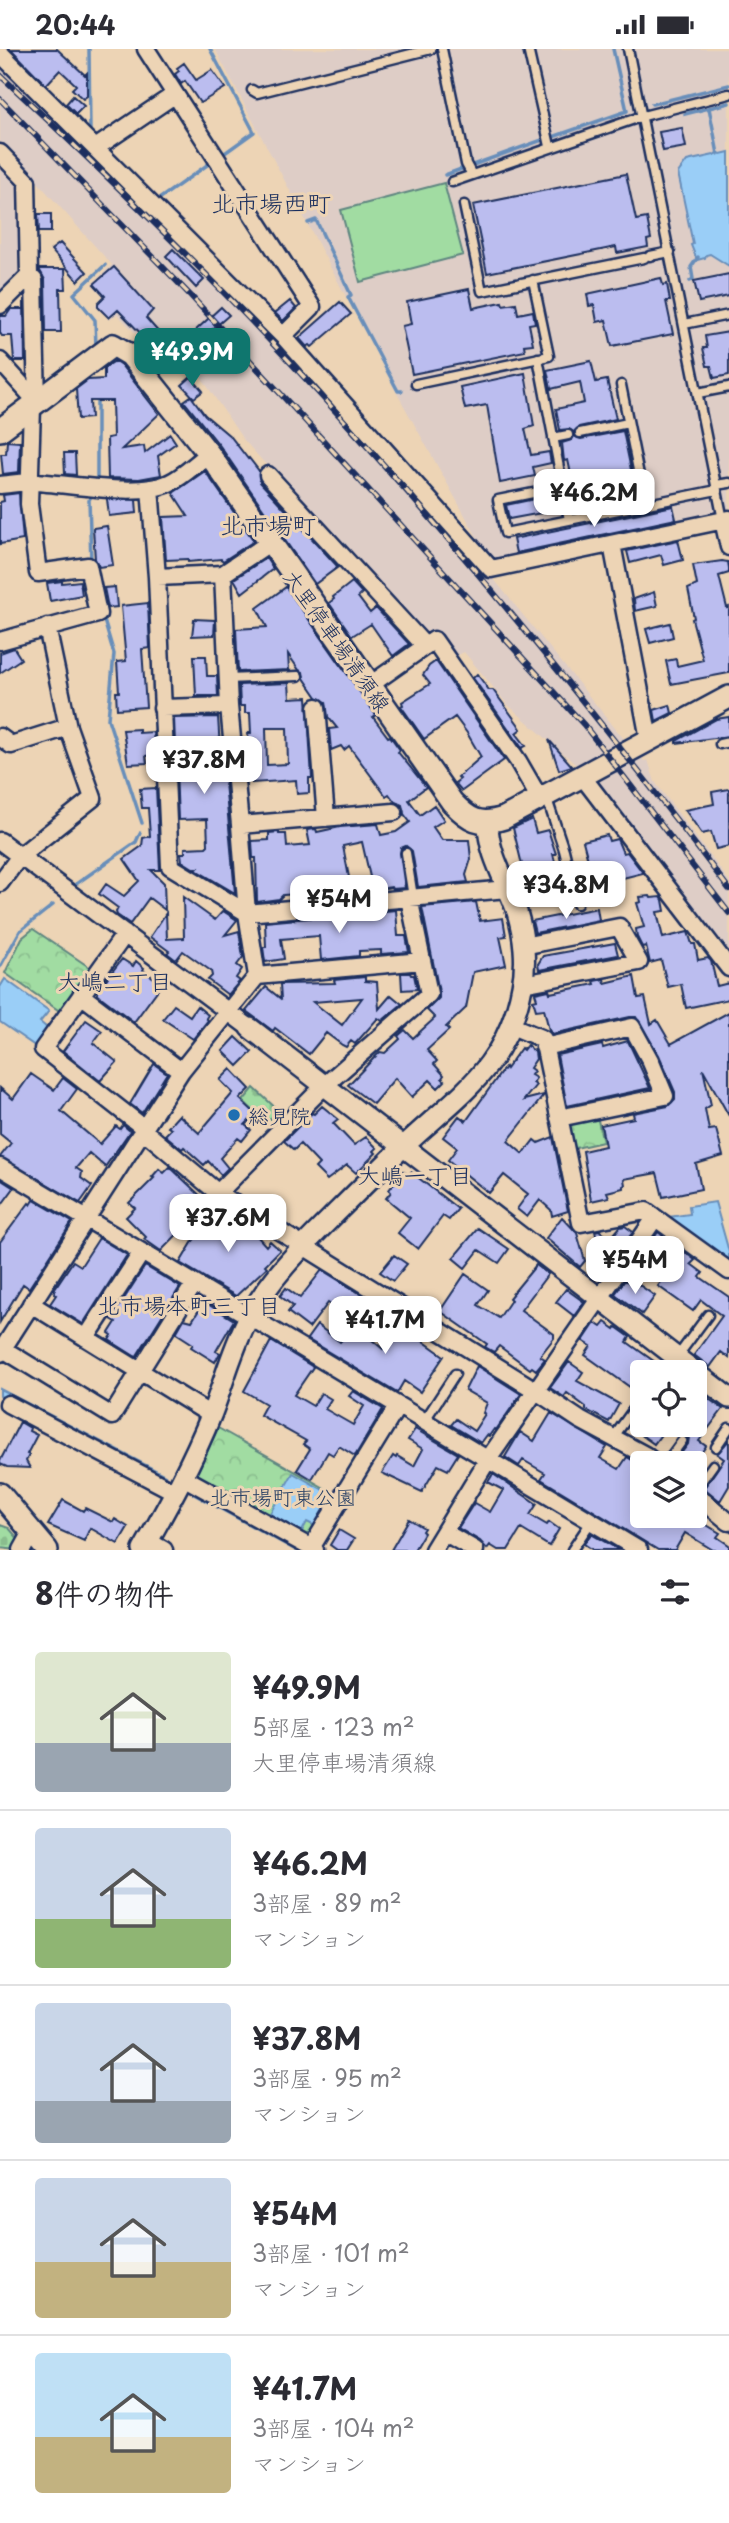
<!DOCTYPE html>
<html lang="ja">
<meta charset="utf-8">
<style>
:root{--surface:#fff;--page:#f7f7f7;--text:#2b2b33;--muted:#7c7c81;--line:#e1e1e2;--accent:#0f766e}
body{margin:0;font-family:"Playpen Sans","Klee One",sans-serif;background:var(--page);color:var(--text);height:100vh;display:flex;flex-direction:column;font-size:26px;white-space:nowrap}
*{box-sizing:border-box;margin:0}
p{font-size:23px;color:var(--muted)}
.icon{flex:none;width:38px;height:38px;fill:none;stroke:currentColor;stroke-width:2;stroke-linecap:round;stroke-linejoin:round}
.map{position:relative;height:1501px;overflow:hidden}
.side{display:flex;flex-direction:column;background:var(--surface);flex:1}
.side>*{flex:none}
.buttons{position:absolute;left:630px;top:1311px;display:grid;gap:14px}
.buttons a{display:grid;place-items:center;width:77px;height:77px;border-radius:7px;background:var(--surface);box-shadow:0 4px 18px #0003;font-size:35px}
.price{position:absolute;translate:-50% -60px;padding:0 16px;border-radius:14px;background:#fff;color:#222;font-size:23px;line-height:46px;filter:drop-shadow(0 2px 4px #0008)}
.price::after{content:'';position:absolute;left:50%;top:42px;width:21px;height:16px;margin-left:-10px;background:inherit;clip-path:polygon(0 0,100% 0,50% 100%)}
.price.current{background:var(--accent);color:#fff}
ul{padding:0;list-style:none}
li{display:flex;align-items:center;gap:21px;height:175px;padding:0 35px}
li+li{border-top:2px solid var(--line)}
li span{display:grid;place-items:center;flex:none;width:196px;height:140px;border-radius:7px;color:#555}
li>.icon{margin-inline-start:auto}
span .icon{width:84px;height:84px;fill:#fffc;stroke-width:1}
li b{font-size:30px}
h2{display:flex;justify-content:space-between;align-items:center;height:84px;padding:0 35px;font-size:30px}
.status{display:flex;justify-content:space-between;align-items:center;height:49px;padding:0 35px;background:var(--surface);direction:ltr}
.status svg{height:19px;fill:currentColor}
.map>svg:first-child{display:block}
.built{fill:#decdc6}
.forest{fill:url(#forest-crowns);stroke:#5e8680;stroke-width:2}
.cemetery{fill:url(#cemetery-stones);stroke:#5e8680;stroke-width:2}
.pitch{fill:#a1dca2;stroke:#5e8680;stroke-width:2}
.water{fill:#9acef7;stroke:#678eba;stroke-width:2}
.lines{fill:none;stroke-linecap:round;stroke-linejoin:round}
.stream{stroke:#678eba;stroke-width:3.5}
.building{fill:#bbbdef;stroke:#1b2f5e;stroke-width:2;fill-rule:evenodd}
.service-casing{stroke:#1b2f5e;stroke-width:13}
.minor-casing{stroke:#1b2f5e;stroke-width:21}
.tertiary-casing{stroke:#1b2f5e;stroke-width:24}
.secondary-casing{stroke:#1b2f5e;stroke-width:26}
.service{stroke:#edd4b5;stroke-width:8}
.minor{stroke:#edd4b5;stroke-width:16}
.tertiary{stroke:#edd4b5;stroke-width:19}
.secondary{stroke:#edd4b5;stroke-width:21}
.rail-casing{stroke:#1b2f5e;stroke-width:6}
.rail{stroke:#edd4b5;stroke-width:3.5;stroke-dasharray:10;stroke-linecap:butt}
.poi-dot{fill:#1f6fb2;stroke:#edd4b5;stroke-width:2.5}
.labels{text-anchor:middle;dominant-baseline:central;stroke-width:6;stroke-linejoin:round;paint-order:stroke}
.street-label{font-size:21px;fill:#1b2f5e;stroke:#edd4b5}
.poi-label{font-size:21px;fill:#1b2f5e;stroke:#edd4b5;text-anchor:start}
.park-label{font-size:21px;fill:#284065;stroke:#edd4b5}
.neighbourhood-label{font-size:23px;fill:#1b2f5e;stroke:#edd4b5}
.quarter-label{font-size:24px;fill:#1b2f5e;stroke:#edd4b5}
</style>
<div class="status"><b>20:44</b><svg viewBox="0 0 49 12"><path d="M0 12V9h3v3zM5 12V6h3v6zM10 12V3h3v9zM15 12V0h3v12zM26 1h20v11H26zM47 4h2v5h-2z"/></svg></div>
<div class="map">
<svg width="729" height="1501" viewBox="0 0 729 1501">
<defs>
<pattern id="forest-crowns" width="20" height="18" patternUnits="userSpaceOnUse" patternTransform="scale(1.75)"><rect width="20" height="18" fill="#a1dca2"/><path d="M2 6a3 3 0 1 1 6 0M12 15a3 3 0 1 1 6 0" fill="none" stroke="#8abd8e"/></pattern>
<pattern id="cemetery-stones" width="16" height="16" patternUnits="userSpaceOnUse" patternTransform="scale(1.75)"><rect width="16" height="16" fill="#a1dca2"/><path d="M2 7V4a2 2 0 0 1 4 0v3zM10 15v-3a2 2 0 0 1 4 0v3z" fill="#8abd8e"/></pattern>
</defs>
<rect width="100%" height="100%" fill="#edd4b5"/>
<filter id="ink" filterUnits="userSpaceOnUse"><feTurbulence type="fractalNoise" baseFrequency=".0143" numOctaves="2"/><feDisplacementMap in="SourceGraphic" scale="14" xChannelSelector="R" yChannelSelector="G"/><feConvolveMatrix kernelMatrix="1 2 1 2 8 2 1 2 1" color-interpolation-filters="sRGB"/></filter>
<g filter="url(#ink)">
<path class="built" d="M215,0H729V465L498,512L492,510L482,497L398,346Z
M0,13L287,299L471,502L628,695L582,721L507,655L464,603L455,608L424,592L242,389L183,301L175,308L154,286L145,294L117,265L109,271L95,256L103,247L92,235L112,216L34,129L0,96Z
M0,119L18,137V225L0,242Z
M637,703L644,712L648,711L655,733L729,832V907L592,730Z"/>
<path class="forest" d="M33,880L92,920L61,963L5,924L22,889Z
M597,1067L603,1093L571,1100L566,1077L569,1073Z
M218,1379L337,1446L311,1489L305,1491L199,1430L197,1424Z"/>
<path class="cemetery" d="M254,1039L278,1061L267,1074L243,1052Z
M0,1476L9,1479L21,1493L17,1501L0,1499Z"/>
<path class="pitch" d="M444,134L463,206L360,233L341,161Z"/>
<path class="water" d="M718,103L721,105L729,103V217L710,205L706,206L705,209L697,211L691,196L693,195L678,124L687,112L714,106Z
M5,930L49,962L40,973L47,979L35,997L0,973V938Z
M715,1153L729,1203V1212L669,1168L690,1165L689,1157Z
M0,1340L165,1426L162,1431L0,1347Z
M293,1424L332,1446L315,1477L307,1473L301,1484L269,1466Z"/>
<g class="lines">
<path class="stream" d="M89,0L90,82
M210,0L254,83L222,106
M652,55L729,36
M709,59L718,105
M685,65L729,54
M550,89L627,62L613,0
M470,117L545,90
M445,126L464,119
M159,150L210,114
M308,174L316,171L351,246L348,248L398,342H402
M690,232L693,230L691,218L698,208
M96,298L95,271L74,245L105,216
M97,348V434
M91,513L89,451L93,444
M103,568L114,605L108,670L142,774
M76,835L136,793L140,784
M0,918L20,882L53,856
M194,1445L296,1501"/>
</g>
<path class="building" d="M11,0H57L85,26L87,24V47L83,50L72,40L76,36L60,21L46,36Z
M184,14L196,31L212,21L225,39L200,54L185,32L181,35L175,25L179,22L177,19Z
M73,47L84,57L76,65L66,55Z
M682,79L686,98L663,102L659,83Z
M626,125L636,171L647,169L651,190L647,191L648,198L617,204L616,198L487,224L473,156Z
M38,165H51V183H39Z
M60,194L87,223L78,232L51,201Z
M173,200L204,231L196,239L166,207Z
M114,218L153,261L146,269L161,286L151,295L118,261L109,269L98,258V254L105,247L94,235Z
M39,220H65L66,240H60L61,283H46L45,231Z
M729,225V247L699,253L694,232Z
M661,229L663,236L667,235L670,252H666L673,285L612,297L606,271L597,273L594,256L589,257L587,245Z
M469,240L473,259L502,253L503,256L516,254L518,265L533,262L535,274L529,275L533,295L524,296L525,302L412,325L402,277L411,275L407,253Z
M290,252L296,259L283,272L275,264Z
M24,253L25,312H14L12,287H2L0,284V267H6L11,260H24Z
M340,253L351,265L312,298L310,296L307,298L299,289Z
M221,258L229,266L175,313L169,306Z
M729,283V326L714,329L711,317H707L703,299H707L705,287Z
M115,312L121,316L159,365L122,400L144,397L145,404L170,385L176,394L158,407L161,426L139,430L108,429L107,389L113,388L112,352H90L91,369L78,370L76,340L88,331L104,330V319Z
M591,312L596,333L607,331L616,370L579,378L574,383L569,380L560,381L556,360L584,354L580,333L551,340L547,321Z
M525,324L534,377L525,380L531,406L549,403L551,414L533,418L535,427L500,434L487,356L465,360L460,338Z
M191,328L203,342L194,349L182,336Z
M191,347L205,366L231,388L248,410L249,409L259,422L260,433L338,518L315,535L220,397L184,352Z
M623,382L637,450L579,462L568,411L564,412L562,394L572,391L574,387L581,390Z
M7,392L20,393L19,423L3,425L1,405H6Z
M64,404H75L76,426L65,425Z
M205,422L254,492L223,512L221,510L188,513V510L166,511L163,468L188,467L173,444Z
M19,444L23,491L0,495V453L4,452L3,446Z
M544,448L547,463L509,470L506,456Z
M107,450L136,451L137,464L109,467Z
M673,457L676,470L516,504L513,490Z
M107,477L113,516L99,518L95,510L93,479Z
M678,491L683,511L664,516L661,506L630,514L627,502Z
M266,509L273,520L242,544L234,530Z
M722,512L728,513L729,519V524L719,527L727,559L729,558V624L671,635L666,612L676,610L677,617L703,611L692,570L694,569L688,540L697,536L693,516Z
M62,532V534L80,532L82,546L50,552L47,534Z
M352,533L362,544L358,548L370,564L376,559L409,595L393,607L371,575L352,587L329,554L334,550L333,548Z
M115,538L117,558L108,559L104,539Z
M286,538L376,666L373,668L388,688L390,687L400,701L398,703L426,738L409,751L420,766L434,756L444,771L433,778L442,791H469L471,810L466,826L468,833L418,838L412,802L406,797L401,799L400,804L405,839L392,840L391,838L373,841L362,793L343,797L352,844L319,847L315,844L283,846L279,850L257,853L256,809H253L252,792L269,791V784L279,783V785H286L287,798L310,796L307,781L316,780L317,783L340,778L378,775L381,786L396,783L410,773L404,765L402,756L395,753L389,745L386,747L349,697L344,701L341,697L331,701L329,680L337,679L328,668L326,653L317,648L304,629L303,623L299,621L288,605L289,621L238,623L236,580L267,578L257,559Z
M654,543L657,557L635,562L634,550Z
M148,554L150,599L142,600L146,658L117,660L116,643H119L117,613L126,612L121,557Z
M194,570L215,571L214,586L192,587Z
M670,574L673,588L650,594L646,580Z
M14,599L21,610L0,624V604Z
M194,607H206L207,627H217L218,647H196Z
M436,612L504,711L462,742L455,734L460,730L458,728L481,708L467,684L455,668L424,690L401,657L403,656L402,653L430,635L423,626L429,617Z
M477,625L489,641H493L518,675L521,680L516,684L526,697L522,699L473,629Z
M289,634L290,649L307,648L312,729H309V744L297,745L296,731L252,734L248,684H251L250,664H245V657H240L239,636ZM266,679H287L288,715L267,716Z
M670,656L672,664L656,672L654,661Z
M218,668L220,700H222L235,844L196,821L198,819H193L182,812L181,804H185V799L206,798L208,796L207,770L178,771L174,669Z
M729,668V687L676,694V692L716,670Z
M139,680V684L153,683L155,706L146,707L147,714L128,715L123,681Z
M549,691L572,717L559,721Z
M156,739L160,821H151L164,834L165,861L149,849L130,875L117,866L116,863L118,859L99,845L106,835L124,847L139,832L124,810L142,797L143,789L150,787L148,759H142L140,740Z
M729,740V797L716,800L711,783L702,785L685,761L714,755L712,743Z
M532,770L536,784L548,781L556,805H553L556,817L524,824L513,779Z
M607,786L609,792L617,790L623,804L627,803L643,824L599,835L592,810L588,811L583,792Z
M650,847L651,849L661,848L663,851L665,862L657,863L663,889L688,883L692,895H695L698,911L708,909L711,912L717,937L729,934V950L686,959L681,935L668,938L661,911L650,914L646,897L642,898L637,888L636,880L644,878L637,854L641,853L640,848Z
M183,848L215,871L223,862L237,871L225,886L239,882L243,908L237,916L242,920L236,929L240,932L228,946L208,931L212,927L211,922L183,902L176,911L167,904L169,902L150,888L166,864L167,890L184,889Z
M476,853L480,872L503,869L506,887L500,888L506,916L473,923L466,959L446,978L449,981L427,1001L437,1012L434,1015L444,1026L442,1029L445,1032L438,1039L430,1031L412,1048L395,1029L373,1055L348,1036L374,1009L380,1003L385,1004L400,990L398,987L405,981L413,989L435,969L427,961L439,949V943L422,858Z
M597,859L599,871L535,884L532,872Z
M396,861L398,887H406L409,903L381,905V901L359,902V907L321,911L319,887L281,890L284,910L265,913L263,898H266L265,873Z
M615,894L618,906L539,921L538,915L543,907Z
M122,910L133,917L136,912L144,919L143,921L162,935L134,973L97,945L98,941Z
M401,924H410L411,926H414L417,940L402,941Z
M634,927L638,949L645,948L651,975L657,971L671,995L729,963V1067L703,1020L711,1056L705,1060L709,1081L716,1080L723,1107L696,1115L701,1140L663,1148L657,1124L624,1130L625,1136L623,1137V1139L607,1143L609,1148L591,1152L583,1102L605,1097L601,1076L634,1069L633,1064L668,1057L675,1050V1043L659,1006L636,968H630L552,985L549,981L544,960L536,961L533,951L537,950L535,944L549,941L550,944L595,935L594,932L604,930L605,934Z
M365,928V932L377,933L379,960L391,946L402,955L382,972L378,969L355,995L351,992L346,998L342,996L326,984L309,1005L275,979L273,982L246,962L266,938L281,950L280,935L335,934L334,931ZM362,949L342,976L313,953Z
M174,956L190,967L197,957L208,966L206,969L208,971L193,990L163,970Z
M86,971L102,982L93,994L117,1013L100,1032L63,1002Z
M236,988L252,1003L238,1017L223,1002Z
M628,992L650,1039L567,1057L557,1006L602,996L603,999Z
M527,996L535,1003L536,1010L530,1019L534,1022L531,1026L536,1029L533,1034L536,1036L524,1051L544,1046L508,1092L523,1105L534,1091L538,1094L553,1088L568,1162L552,1167L551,1161L540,1151L527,1168L517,1160L528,1145L504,1126L489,1144L448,1111L457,1099L443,1088L459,1067L466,1072L505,1018L506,1020L521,999L523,1001Z
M154,1015L167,1024L142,1064L130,1055Z
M231,1020L250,1040L240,1050L256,1065L245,1076L251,1081L242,1092L238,1089L220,1109L228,1119L221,1126L208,1112L204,1116L184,1098L182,1100L165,1086L171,1080L168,1078L179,1066L199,1084L233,1044L220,1031Z
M31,1025L54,1041L63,1029L77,1040L61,1062L100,1095L116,1077L120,1080L123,1076L130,1082L105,1118L89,1104L76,1119L82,1123L81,1129L92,1137L80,1154L0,1108L11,1094L0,1085V1039L13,1050Z
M322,1057L338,1070L333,1074L354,1096L366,1088L377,1099L374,1102L376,1104L356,1124L347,1116L327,1131L315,1119L319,1115L300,1095L294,1101L284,1092L312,1064L314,1065Z
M170,1118L208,1154L161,1202L144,1190L146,1188L126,1168L135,1159L129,1154L154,1129L152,1128L159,1120L164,1124Z
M403,1122L408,1126L411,1123L458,1160L449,1171L443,1167L418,1200L398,1184L410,1169L386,1149L391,1143L389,1141Z
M0,1130L14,1139L0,1158Z
M34,1151L72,1173L29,1239L23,1235L0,1273V1193L29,1154L31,1156Z
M213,1159L219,1165L222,1163L242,1185L249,1178L266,1197L270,1192L280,1201L265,1216L267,1218L236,1247L180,1214Z
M562,1168L577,1184L585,1212L580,1218L546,1189Z
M625,1177L633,1183L607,1217L602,1212L595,1182L599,1181L610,1190L620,1178Z
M478,1179L509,1200L499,1214L479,1201L465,1219L453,1209Z
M658,1183L695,1211L691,1215L703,1224L700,1228L729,1248V1309L721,1303L710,1318L694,1306L722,1267L701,1251L693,1262L658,1237L665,1228L640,1210Z
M99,1189L127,1206L83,1275L50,1255L56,1246L54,1245L55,1239L73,1212L81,1217Z
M394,1206L407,1215L393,1232L380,1223Z
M536,1216L548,1225L521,1261L554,1285V1289L540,1307L545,1310L536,1321L532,1318L530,1320L499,1297L494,1303L485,1298L487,1295L440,1262L465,1225L488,1241L478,1256L499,1269L511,1251L509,1249Z
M145,1217L180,1238L136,1308L109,1291L112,1286L109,1284L116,1273L111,1270Z
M322,1221L364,1247L351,1268L328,1254L309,1279L288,1263L293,1257L280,1247L286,1239L300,1249Z
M625,1231L630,1234L632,1231L655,1247L642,1265L615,1245Z
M566,1240L584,1253L574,1267L556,1253Z
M204,1253L234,1271L216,1302L220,1304L215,1313L191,1298L193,1295L176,1284L184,1270L192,1272Z
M405,1273L420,1282L416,1287L444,1307L420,1343L404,1332L397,1344L307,1290L317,1276L340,1293L354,1276L383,1300Z
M605,1273L615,1280L616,1278L630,1288L627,1293L655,1313L647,1323H642V1337L638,1334L634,1341L585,1306L591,1297L583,1292L595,1274L601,1278Z
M271,1292L313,1318L294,1346L313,1357L321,1344L331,1350L325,1360L353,1376L364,1357L349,1347L353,1342L383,1360L355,1407L339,1397L333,1406L328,1403L312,1430L297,1421L310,1400L303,1395L306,1392L260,1366L266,1355L244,1342Z
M569,1313L583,1323L577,1332L619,1355L609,1373L586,1361V1358L567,1344L564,1348L550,1339Z
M477,1317L521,1345L496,1381L494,1380L489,1387L487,1386L481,1394L451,1376L456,1370L474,1382L485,1365L483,1364L487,1354L465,1341Z
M706,1348L723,1360L699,1392L706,1397L694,1414H674L688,1395L689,1388L687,1387L695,1376V1361Z
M551,1364L607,1398L600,1409L619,1420L627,1408L642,1417V1466H691L695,1469V1458L700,1462L695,1469L720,1484L717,1488L729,1496V1501H713L685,1484L675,1501H658L541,1430L545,1424L523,1411L519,1417L505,1408L520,1383L534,1392Z
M20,1373L30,1379L29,1382L37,1386L27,1405L29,1406L26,1412L30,1419L7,1418L0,1415V1412Z
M641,1376H657L665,1380L654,1395L636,1382Z
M415,1380L458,1405L448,1421L438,1416L422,1443L382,1424L393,1407L396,1409L397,1407L414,1417L423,1400L408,1391Z
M729,1391V1437L720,1452L704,1439L724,1410L717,1405Z
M493,1425L537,1455L530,1466L547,1476L549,1473L559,1480L549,1497L521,1480L508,1501H498L490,1496L487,1500L480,1492L458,1479L474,1454L490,1463L503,1441L488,1433Z
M63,1451L83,1462L85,1459L113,1473L115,1470L128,1478L118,1495L90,1479L84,1492L48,1476Z
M409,1470L424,1479L422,1482L424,1484L414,1501H391Z
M339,1481L354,1490L347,1501H337L330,1496Z
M591,1485L619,1501H593L584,1495Z"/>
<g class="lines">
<defs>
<path id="service" d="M442,0L466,115L472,126
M528,0L550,97
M628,0L723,471
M252,41L257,44L431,0
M452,133L643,67L729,45
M464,156L482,242L644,209
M650,207L670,203
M684,275L729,266
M538,309L569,471
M416,335L549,307L533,231
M621,336L645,456
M698,344L729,338
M580,384L628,374
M553,389L568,386
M716,436L729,434
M563,438L498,451L505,484L717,441
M228,630L298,627
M720,695L729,693
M546,747L564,801L577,855
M406,804L413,848
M666,1323L708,1266
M695,1352L707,1334
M423,1374L455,1325
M613,1389L636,1357
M716,1398L729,1379
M666,1414L682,1392
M695,1441L713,1416
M572,1501L591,1473"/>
<path id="minor" d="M146,0L312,258L283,287
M0,4L283,287L491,520L729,470
M97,98L174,46
M0,104L27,132L29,227L0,256
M29,227L34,231L37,353
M0,312L37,353
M268,426L425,597
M0,436C11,435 22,433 33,433C68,434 138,449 169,434C183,428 196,414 209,405
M150,439L157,528
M723,471L729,498
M612,495L649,690
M223,525L157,528L170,817L247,864L507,840
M0,592L98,565L88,517L38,524L29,455L32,357
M370,636L434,591L518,712L540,750
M317,658L326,769
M162,659L229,657
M0,688L11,696L68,678
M582,727L729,919
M240,776L229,657L223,525L269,494
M0,792L250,979
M0,834L20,807L93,749L68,678L47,578
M125,885L43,1000L144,1079
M257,927L247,864L240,776L394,763
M523,935L639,913L619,878L523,897
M81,946L181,1022
M512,977L543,990L581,1174L646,1162L729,1222
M544,998L632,978L650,1011L665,1047L559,1069
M143,1081L218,1144L535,1341L580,1371L645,1406L655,1414
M0,1118L639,1501
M218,1144L325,1036L429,945L409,849
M31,1255L211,1366
M86,1289L142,1203
M3,1300L112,1367L194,1235
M0,1304L181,1022L257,927L422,912
M8,1355L175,1443
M183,1428L315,1501
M695,1445L729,1473
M444,1483L475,1501
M148,1492L164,1501
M311,1499L397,1358
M22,1501L32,1483
M433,1501L487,1412L655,1169"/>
<path id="tertiary" d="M250,979L729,1349
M143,1501C168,1457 193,1412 212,1364C224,1333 232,1300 248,1270C270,1228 305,1195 339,1161C360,1140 381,1119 403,1098C459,1045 507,1019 522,937C527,914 524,886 517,863C507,833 488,806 488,774"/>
<path id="secondary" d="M0,381L113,296L130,306L209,405L452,753C469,771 479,777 504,769L729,648
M0,1445L47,1501"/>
</defs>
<use href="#service" class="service-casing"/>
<use href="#minor" class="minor-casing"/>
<use href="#tertiary" class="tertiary-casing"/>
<use href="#secondary" class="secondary-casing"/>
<use href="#service" class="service"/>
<use href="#minor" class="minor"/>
<use href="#tertiary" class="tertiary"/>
<use href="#secondary" class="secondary"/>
<defs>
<path id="rail" d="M0,26C79,100 157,175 232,252C411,437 574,635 729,840
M0,50L191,247L584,676L729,864"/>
</defs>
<use href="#rail" class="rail-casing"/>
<use href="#rail" class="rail"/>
</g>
</g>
<circle class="poi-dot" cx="234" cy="1066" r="7"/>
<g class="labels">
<g class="street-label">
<text transform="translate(338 591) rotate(55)">大里停車場清須線</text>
</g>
<g class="poi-label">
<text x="248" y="1066">総見院</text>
</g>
<g class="park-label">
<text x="283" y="1447">北市場町東公園</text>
</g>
<g class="neighbourhood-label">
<text x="115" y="931">大嶋二丁目</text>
<text x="415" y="1125">大嶋一丁目</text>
<text x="189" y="1255">北市場本町三丁目</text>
</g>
<g class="quarter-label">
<text x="271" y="153">北市場西町</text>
<text x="268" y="475">北市場町</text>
</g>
</g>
</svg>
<div class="buttons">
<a><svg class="icon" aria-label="locate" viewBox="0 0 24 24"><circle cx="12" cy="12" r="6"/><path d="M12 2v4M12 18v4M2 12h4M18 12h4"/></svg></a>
<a><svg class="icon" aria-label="layers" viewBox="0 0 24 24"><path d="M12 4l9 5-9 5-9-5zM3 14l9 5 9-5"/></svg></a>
</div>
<b class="price current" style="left:192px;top:339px">¥49.9M</b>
<b class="price" style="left:594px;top:480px">¥46.2M</b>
<b class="price" style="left:204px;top:747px">¥37.8M</b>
<b class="price" style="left:566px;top:872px">¥34.8M</b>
<b class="price" style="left:339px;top:886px">¥54M</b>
<b class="price" style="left:228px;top:1205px">¥37.6M</b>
<b class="price" style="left:635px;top:1247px">¥54M</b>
<b class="price" style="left:385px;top:1307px">¥41.7M</b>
</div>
<section class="side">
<h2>8件の物件<svg class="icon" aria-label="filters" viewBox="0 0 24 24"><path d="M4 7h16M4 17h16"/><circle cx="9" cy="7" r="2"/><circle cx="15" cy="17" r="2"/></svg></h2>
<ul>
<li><span style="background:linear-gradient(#dfe7d0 65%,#9aa5b1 0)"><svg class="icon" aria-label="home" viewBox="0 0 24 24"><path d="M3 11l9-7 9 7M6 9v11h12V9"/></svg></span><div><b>¥49.9M</b><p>5部屋 · 123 m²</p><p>大里停車場清須線</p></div></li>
<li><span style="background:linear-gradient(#c9d6e8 65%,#8fb573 0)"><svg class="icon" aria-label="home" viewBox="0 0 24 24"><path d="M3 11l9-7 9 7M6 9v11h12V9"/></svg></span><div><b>¥46.2M</b><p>3部屋 · 89 m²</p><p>マンション</p></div></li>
<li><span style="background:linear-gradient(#c9d6e8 70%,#9aa5b1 0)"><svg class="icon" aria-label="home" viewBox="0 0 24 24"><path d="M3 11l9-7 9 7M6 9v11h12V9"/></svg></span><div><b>¥37.8M</b><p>3部屋 · 95 m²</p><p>マンション</p></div></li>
<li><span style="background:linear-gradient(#c9d6e8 60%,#c2b280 0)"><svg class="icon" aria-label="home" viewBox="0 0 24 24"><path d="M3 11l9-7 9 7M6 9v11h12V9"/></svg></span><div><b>¥54M</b><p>3部屋 · 101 m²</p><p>マンション</p></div></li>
<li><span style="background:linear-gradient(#bfe0f5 60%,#c2b280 0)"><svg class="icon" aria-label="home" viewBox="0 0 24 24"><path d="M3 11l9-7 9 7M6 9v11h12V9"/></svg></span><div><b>¥41.7M</b><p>3部屋 · 104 m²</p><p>マンション</p></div></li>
</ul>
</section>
